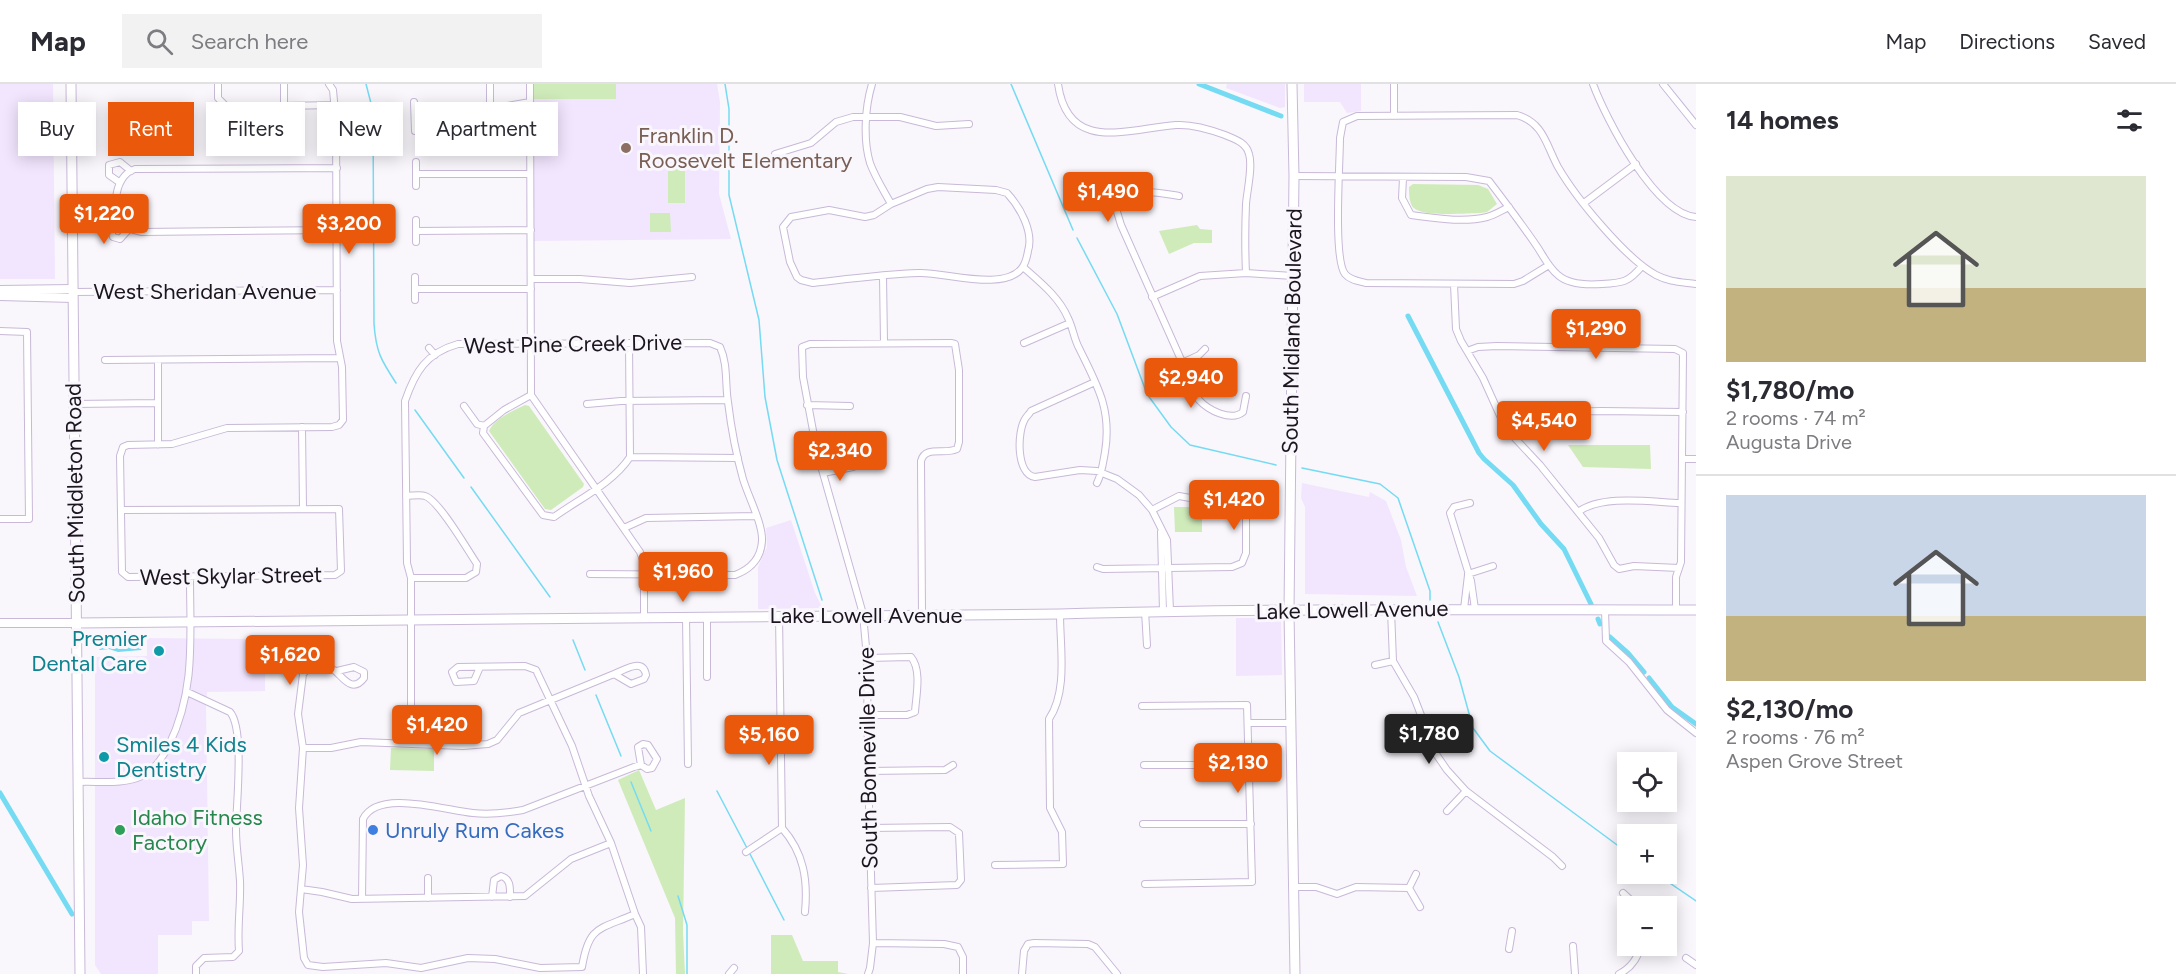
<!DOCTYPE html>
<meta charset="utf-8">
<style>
:root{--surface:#fff;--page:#f2f2f3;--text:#2b2b33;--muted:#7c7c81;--line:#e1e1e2;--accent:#ea580c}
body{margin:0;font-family:Figtree,sans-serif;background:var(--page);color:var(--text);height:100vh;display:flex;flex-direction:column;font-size:22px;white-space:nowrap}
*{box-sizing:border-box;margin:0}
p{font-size:20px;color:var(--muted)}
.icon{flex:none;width:33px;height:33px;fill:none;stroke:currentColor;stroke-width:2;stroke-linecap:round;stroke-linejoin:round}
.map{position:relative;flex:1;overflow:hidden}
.side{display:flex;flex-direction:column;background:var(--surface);width:480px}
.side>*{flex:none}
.top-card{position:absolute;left:18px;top:18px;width:570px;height:54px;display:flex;gap:12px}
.tools{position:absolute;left:1617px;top:668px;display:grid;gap:12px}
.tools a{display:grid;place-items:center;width:60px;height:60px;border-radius:0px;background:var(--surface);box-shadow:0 3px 15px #0003;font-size:30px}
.price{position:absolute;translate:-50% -51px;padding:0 14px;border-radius:6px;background:var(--accent);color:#fff;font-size:20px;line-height:39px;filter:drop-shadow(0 2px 3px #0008)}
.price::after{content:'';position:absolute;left:50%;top:36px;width:18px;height:14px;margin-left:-9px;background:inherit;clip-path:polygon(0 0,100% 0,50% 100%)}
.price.selected{background:#222;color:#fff}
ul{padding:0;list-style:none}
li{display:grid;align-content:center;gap:12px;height:318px;padding:0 30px}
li+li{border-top:2px solid var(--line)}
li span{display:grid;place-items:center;height:186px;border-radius:0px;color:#555}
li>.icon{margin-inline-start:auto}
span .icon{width:108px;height:108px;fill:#fffc;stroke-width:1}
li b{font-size:26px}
h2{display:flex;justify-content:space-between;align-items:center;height:72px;padding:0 30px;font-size:26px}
.chip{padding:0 21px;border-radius:0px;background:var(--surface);box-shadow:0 3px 15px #0003;font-size:21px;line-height:54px}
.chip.selected{background:var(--accent);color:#fff}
header{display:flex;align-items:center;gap:36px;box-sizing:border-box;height:84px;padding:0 30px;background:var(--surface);border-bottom:2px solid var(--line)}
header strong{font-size:28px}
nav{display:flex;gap:33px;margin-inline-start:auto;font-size:21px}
.search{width:420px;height:54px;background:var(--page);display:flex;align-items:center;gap:15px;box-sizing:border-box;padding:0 21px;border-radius:0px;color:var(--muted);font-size:22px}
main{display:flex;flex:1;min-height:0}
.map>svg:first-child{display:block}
.built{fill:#f2e6fe}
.green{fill:#d0ebba}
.water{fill:#74dbf2}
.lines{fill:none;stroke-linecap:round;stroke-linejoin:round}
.stream{stroke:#74dbf2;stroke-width:1.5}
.canal{stroke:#74dbf2;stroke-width:5}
.minor-casing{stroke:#c8b9d8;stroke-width:8}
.tertiary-casing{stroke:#c8b9d8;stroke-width:10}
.secondary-casing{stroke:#c8b9d8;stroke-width:11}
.minor{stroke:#fff;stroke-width:6}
.tertiary{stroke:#fff;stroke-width:8}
.secondary{stroke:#fff;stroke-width:9}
.education-dot{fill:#8d6e63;stroke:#f9f6fc;stroke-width:2}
.culture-dot{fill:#0f9aa8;stroke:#f9f6fc;stroke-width:2}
.leisure-dot{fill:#2e9e5b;stroke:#f9f6fc;stroke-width:2}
.shop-dot{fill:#3f7fe0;stroke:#f9f6fc;stroke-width:2}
.labels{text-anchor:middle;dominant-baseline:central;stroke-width:6;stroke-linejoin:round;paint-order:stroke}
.education-label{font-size:22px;fill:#785e54;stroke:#f9f6fc;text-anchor:start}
.street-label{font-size:22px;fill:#1b1520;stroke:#f9f6fc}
.culture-label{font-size:22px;fill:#0d838f;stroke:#f9f6fc;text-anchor:end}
.leisure-label{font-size:22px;fill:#27864d;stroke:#f9f6fc;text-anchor:start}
.shop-label{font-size:22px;fill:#366cbe;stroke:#f9f6fc;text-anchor:start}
</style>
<header>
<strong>Map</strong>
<div class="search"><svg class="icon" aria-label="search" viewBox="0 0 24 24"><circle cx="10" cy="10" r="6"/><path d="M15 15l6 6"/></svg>Search here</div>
<nav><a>Map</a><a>Directions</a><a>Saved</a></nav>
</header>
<main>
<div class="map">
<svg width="1696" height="890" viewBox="0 0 1696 890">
<rect width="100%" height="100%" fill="#f9f6fc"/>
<path class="built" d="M0,0H53L55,195H0Z
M616,0H717L720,18L719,110L731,155L534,157L532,15H615Z
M1227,0H1285V23L1280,24L1226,4Z
M1304,0H1361V27L1347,29L1340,18H1304Z
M1302,399L1369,413L1370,408L1386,417L1401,456L1406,483L1417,512L1305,510V423L1301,414Z
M791,436L815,509L821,521L818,524L758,525V483L767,463L766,444Z
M1236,534H1276L1281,537L1282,591L1236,592Z
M147,554L248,555L249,563H265V607L207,608L206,623L209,837H192V851H158V890H101L95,881V573L147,572Z"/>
<path class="green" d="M532,0H616V15H532Z
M668,83H685V119H668Z
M1413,100L1478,101L1488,105L1497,120L1487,128L1481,129C1466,129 1420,134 1412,122C1409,116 1409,109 1409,103Z
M650,129H670L671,148H650Z
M1197,141L1200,145L1212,146V159H1194L1169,170L1159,147Z
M525,321L529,322L584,400L583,403L551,426L545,425L489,347C494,335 514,326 525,321Z
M1568,361H1650L1651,385L1583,383Z
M1174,423H1202V448H1175Z
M391,664L434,665V687L390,686Z
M639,686L656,726L685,714L683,848L685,890H676L675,834L618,696Z
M771,851H792L803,877H838V888L848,890H771Z"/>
<path class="water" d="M119,558L141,559L144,562L141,566L118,568L109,565L100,566L97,563L100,559Z"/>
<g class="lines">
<path class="stream" d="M366,0L373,27L374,240C376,268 381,276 396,299
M725,0L729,25V111L759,236L765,313L777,376L822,516
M1011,0L1073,146
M1077,154L1117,230L1147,310L1171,343L1190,361L1276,381
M415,326L464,394
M1302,384L1380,400L1398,414L1430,507V516
M471,403L550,513
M1438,538L1459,593L1473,644L1490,667L1628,769
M573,556L585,586
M596,611L621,672
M631,698L651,747
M717,707L748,766
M750,770L784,836
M1655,789L1696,817
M678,812L687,841V890"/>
<path class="canal" d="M1199,0L1281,32
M1408,232L1479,369L1484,375L1513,401L1541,440L1564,465L1591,520
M1598,535L1600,540
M1610,553L1628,569L1644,588
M1649,594L1672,623L1696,640
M0,709L72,830"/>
<defs>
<path id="minor" d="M218,0V14L227,23L334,21
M284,0V22
M490,0V29
M530,0L531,311L640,468L644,479V532
M872,0C865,23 863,56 870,79C875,93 884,107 891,120
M1058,0C1068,70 1127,45 1176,41C1193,40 1209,45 1225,51C1234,55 1246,58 1249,70C1253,82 1247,107 1246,120C1245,143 1245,166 1246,189
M1593,0C1606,35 1655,130 1696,133
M1663,0L1696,41
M414,18L415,47
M1394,31V0
M415,32L489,31L501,23L530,18
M775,70L811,59L836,38L853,33H900L936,42L969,40
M337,84L135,85C112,92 110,135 128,144C132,146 138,147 142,148L337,146
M416,90H530
M1294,92L1466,93L1489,97C1505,118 1521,139 1536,161C1543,171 1548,183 1558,191C1569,201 1588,201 1602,200C1623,199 1629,198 1642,182
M1403,94L1402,114L1411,131C1435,134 1463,139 1487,133C1495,131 1502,126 1509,123
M119,98L109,91V81L120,78L131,87
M416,102V78
M938,103L996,106L1007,109C1020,123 1034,148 1028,167C1027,173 1025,180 1022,184C1004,208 945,188 919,189C884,190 848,195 813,199L801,196L797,193L790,178L783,143L791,133L829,126L865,133L874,131L891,120L927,105Z
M1179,112C1155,108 1135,103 1114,118L1121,141L1199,316C1208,326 1231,338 1243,328L1246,312
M1584,119L1636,80
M119,133L110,143L113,153L120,155L129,145
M416,136V147L531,146
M416,147V158
M1549,181L1523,197L1514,200L1366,199C1358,197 1350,196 1345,190C1333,175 1340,78 1340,54L1343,38L1357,32L1517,31C1544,39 1546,61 1558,83C1576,114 1625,174 1656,191C1669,198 1682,198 1696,200
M1023,183C1040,198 1059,213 1068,234C1073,244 1074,255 1079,264C1097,301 1112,325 1105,368C1103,379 1102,389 1097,399
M883,192L884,259
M415,193V205H531
M531,195H580L630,199L692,193
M1454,200L1456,245L1461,257L1483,294L1502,336L1512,351L1540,381L1599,454L1614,481L1619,485L1634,482L1679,484
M415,205V216
M73,208L337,206
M1152,213L1200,192L1246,189L1293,192
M0,247L27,248L29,435H0
M1024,259L1070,239
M429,264L435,271
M1467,267L1478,263L1497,262L1675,265L1683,269L1681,478L1676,493V526
M105,276L340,274
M158,276V361
M1182,279L1199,271L1205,265
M1095,298L1031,327C1031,328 1025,334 1025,335C1017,348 1016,390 1035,393L1080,386L1097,387L1117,395L1139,411L1152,426L1167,456L1170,527
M531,311L504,326L484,342L483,349L543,431L554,433C579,415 613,399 630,373L629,259
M74,320L158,319
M587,320L621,317L727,316
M807,321L850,322
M464,322L477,340L484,342
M1502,336L1521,329L1601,327L1683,328
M302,343L303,424
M630,373L738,374
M1683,375H1696
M823,389L853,383
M406,412C412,412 420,410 425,412C439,416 468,467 477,480L476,488L466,494H411
M1470,419L1454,423L1450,429L1471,497L1475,525
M121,426L339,425L341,487L335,491L128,493L122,488L120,372L123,363L128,361L172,360L227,344L332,343L339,341L343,336L342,283L337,257L336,39L333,6L329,0
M1578,428C1602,410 1651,418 1680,419
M624,444L646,434L755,432
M1161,448L1163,527
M1097,483L1103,485L1232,483L1242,479L1246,469V431L1241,423L1179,412L1152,426
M1468,490L1493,482
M1464,525L1468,491
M1391,526L1393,577L1414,613L1436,670L1447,686L1466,707L1553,773L1562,782
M1605,526L1606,557L1629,578L1667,626L1696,649
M1145,527L1147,561
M779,531L782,744C804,769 808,796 805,828
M686,532L688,680
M867,574L911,573C922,586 916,612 915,628L907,631H867
M1375,581L1393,577
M480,583L474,597L456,598L452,588L458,583L525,582L536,586L572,662L589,712L611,759L635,830L641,843L643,890
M337,587L354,583L364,588V594C352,610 343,593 334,586H307L303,590L298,630L303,664L299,724L303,781L299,828L304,874L308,881L323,883L386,879L421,884L468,874L495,875L540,884L582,883C589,841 599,846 635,830
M707,593V532
M187,608L230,628C245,645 236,722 236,746C236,763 239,780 240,797C241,820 237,843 239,867L233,873L204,874L196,882V890
M1142,622L1247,621L1252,798L1145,800
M1248,639H1291
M411,659V494L407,479L405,317C415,288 426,269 458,260L710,259L720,263C728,280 725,300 728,318C731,343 736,370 743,395C748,412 763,440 762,457C761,474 751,485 735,491L590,490
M303,664H331L361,658L463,662L488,660L497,656L519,629L614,590L631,600L644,595L646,591C643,573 625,586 614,590
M1144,681H1250
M868,687L945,686L953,681
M78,698C99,697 123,701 142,692C155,686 163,673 169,661C196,606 190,552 190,493
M1447,727L1466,707
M1143,740H1251
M869,744L950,743L959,749L961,796L957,801L871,804
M746,768L782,744
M995,781L1063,780L1062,748L1050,724L1049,635C1068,607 1060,563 1060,530
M428,794V814
M1294,803H1316L1337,810L1356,803L1409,804
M1409,804L1420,823
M1409,804L1416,790
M301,805L322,808L352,815L525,812L571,775L611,759
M1623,809L1637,822
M492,813L494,796L501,792C511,795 510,804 510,813
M362,815L363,735C378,704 447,727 473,729C490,731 506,729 523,726L634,683L641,681L647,685L652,684L657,675L648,661L643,660L638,663L641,681
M873,859L944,860L958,863L963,873V890
M1573,862L1575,890
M1509,865L1512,847
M1686,874L1696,881
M729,890L734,884
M868,890L870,884L873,859L868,687L867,574L863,530L817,368L803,293L802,263L810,260L951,259L955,260L959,286V358L957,365C945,371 925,361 921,377L922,530
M1022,890L1024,867L1028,860L1034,859L1088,860L1095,863L1117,890
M1619,890C1631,884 1638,874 1641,861"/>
<path id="tertiary" d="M0,206L73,205
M0,212L73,214
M0,539H77"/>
<path id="secondary" d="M71,0L80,890
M1292,0L1294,92L1289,527L1295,890
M77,539L1060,530C1272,524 1484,526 1696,526"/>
</defs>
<use href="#minor" class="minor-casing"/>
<use href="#tertiary" class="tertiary-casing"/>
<use href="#secondary" class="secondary-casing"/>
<use href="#minor" class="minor"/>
<use href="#tertiary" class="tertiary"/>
<use href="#secondary" class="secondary"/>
</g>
<circle class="education-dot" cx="626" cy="64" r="6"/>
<g class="culture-dot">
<circle cx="159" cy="567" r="6"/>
<circle cx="104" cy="673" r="6"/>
</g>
<circle class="leisure-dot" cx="120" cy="746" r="6"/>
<circle class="shop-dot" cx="373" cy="746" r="6"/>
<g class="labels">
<g class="education-label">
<text x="638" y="51">Franklin D.<tspan x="638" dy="25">Roosevelt Elementary</tspan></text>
</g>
<g class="street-label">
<text x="205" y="207">West Sheridan Avenue</text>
<text transform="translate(1292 247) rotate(-89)">South Midland Boulevard</text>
<text transform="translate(573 260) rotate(-1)">West Pine Creek Drive</text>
<text transform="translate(75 409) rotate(-91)">South Middleton Road</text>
<text transform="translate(231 492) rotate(-1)">West Skylar Street</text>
<text transform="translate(1352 526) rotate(-1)">Lake Lowell Avenue</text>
<text x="866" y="531">Lake Lowell Avenue</text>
<text transform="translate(868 674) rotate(-91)">South Bonneville Drive</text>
</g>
<g class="culture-label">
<text x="147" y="554">Premier<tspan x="147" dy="25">Dental Care</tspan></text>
<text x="116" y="660" text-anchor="start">Smiles 4 Kids<tspan x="116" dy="25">Dentistry</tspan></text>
</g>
<g class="leisure-label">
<text x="132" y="733">Idaho Fitness<tspan x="132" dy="25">Factory</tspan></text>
</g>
<g class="shop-label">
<text x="385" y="746">Unruly Rum Cakes</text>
</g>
</g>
</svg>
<div class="tools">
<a><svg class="icon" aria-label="locate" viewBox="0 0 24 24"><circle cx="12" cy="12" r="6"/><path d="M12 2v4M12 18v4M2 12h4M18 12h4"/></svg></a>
<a>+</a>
<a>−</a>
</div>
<b class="price" style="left:1108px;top:139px">$1,490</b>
<b class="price" style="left:104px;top:161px">$1,220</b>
<b class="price" style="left:349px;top:171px">$3,200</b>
<b class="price" style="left:1596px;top:276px">$1,290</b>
<b class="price" style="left:1191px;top:325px">$2,940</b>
<b class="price" style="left:1544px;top:368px">$4,540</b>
<b class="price" style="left:840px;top:398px">$2,340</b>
<b class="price" style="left:1234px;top:447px">$1,420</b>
<b class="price" style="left:683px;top:519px">$1,960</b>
<b class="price" style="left:290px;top:602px">$1,620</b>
<b class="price" style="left:437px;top:672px">$1,420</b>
<b class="price selected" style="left:1429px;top:681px">$1,780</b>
<b class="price" style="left:769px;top:682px">$5,160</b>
<b class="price" style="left:1238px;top:710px">$2,130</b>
<div class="top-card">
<a class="chip">Buy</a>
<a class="chip selected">Rent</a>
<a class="chip">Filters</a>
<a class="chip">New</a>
<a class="chip">Apartment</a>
</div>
</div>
<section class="side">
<h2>14 homes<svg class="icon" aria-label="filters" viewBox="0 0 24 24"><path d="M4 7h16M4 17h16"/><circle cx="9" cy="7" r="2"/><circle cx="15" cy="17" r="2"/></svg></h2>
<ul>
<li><span style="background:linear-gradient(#dfe7d0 60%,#c2b280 0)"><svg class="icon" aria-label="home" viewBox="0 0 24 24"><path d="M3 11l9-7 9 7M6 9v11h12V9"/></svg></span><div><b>$1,780/mo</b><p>2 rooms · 74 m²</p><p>Augusta Drive</p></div></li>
<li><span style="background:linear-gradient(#c9d6e8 65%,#c2b280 0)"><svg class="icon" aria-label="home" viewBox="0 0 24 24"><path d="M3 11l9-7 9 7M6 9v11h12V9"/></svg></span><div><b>$2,130/mo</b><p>2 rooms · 76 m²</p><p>Aspen Grove Street</p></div></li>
</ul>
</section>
</main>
